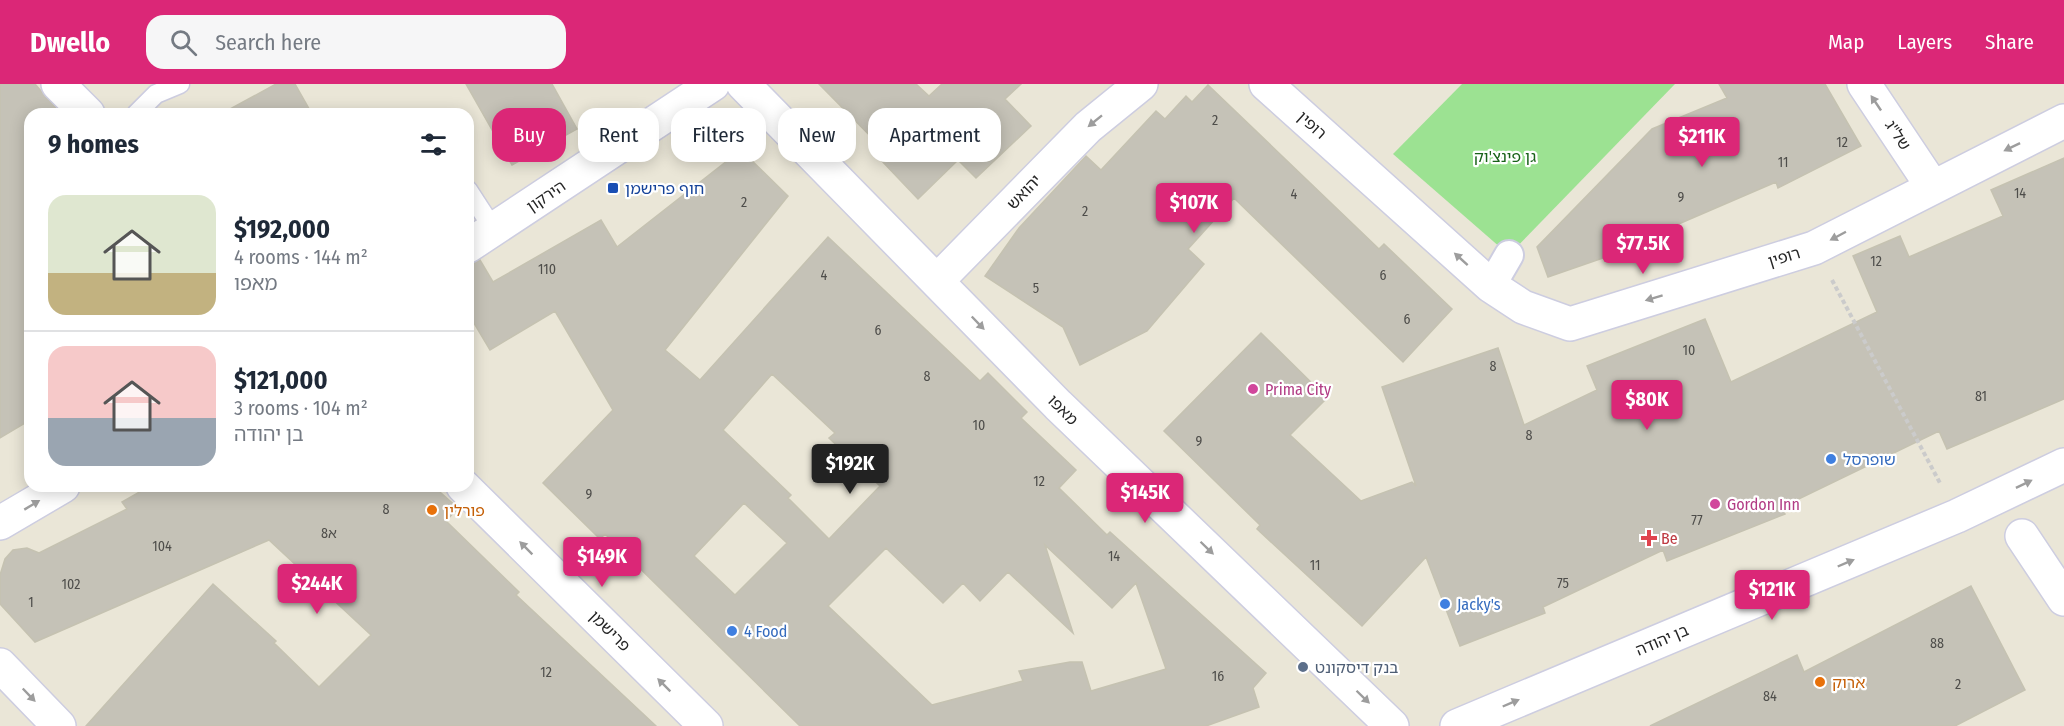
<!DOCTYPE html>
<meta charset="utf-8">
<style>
:root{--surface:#fff;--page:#f6f6f7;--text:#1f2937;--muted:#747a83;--line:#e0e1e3;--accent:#db2777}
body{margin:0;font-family:"Fira Sans Condensed","Noto Sans Hebrew",sans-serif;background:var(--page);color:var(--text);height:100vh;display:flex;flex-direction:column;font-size:22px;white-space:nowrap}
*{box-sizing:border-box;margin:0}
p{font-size:20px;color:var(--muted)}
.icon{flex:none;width:33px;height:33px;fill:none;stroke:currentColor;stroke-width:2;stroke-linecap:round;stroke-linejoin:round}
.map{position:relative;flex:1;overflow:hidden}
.drawer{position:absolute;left:24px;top:24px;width:450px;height:384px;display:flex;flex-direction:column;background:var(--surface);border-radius:18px;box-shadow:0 3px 15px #0003}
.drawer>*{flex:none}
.top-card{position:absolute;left:492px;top:24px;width:570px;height:54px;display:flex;gap:12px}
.price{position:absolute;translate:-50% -51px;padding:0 14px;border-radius:6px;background:var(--accent);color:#fff;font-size:20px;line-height:39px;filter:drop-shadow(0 2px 3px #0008)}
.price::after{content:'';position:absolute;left:50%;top:36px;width:18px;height:14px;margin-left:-9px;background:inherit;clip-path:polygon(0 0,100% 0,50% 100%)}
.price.current{background:#222;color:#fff}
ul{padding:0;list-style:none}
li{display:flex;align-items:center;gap:18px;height:150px;padding:0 24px}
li+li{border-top:2px solid var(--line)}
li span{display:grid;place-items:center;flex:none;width:168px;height:120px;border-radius:18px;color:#555}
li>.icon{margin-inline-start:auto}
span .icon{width:72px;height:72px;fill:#fffc;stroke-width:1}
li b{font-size:26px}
h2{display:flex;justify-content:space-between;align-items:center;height:72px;padding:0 24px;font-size:26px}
.pill{padding:0 21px;border-radius:18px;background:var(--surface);box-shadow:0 3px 15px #0003;font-size:21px;line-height:54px}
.pill.current{background:var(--accent);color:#fff}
header{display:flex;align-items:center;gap:36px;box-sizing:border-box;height:84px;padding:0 30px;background:var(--accent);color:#fff}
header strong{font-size:28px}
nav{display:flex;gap:33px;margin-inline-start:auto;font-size:21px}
.search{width:420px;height:54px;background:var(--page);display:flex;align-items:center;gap:15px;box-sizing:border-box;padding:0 21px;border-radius:18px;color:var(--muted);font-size:22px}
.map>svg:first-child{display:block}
.green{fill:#9ce292}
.building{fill:#c5c2b7;stroke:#c5c2b1;stroke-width:1.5;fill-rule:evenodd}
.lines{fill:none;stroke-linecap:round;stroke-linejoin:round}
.service-casing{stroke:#cdcde0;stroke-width:21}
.pedestrian-casing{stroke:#cdcde0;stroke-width:32}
.minor-casing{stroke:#cdcde0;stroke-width:36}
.tertiary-casing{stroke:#cdcde0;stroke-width:36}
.secondary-casing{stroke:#cdcde0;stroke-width:36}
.path{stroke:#cbcbcb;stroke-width:4;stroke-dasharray:4.5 3;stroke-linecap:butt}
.service{stroke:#fff;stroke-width:18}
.pedestrian{stroke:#fff;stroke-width:28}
.minor{stroke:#fff;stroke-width:33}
.tertiary{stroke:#fff;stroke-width:33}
.secondary{stroke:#fff;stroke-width:33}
.oneway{fill:#9d9d9d}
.transit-dot{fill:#1a4fb4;stroke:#fff;stroke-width:2}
.hotel-dot{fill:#d1479c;stroke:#fff;stroke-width:2}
.shop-dot{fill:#3f7fe0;stroke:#fff;stroke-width:2}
.food-dot{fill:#e8710a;stroke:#fff;stroke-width:2}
.health-dot{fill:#e0444e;stroke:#fff;stroke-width:2}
.service-dot{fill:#5c6f8a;stroke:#fff;stroke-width:2}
.labels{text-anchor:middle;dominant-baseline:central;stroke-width:4.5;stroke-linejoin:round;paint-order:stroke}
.number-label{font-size:14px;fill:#4e4d4a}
.street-label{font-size:16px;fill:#262626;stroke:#fff}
.park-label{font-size:16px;fill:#186218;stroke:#fff}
.transit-label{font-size:16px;fill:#164399;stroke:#fff;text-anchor:start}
.hotel-label{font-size:16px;fill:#b23c85;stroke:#fff;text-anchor:start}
.shop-label{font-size:16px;fill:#366cbe;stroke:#fff;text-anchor:start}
.food-label{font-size:16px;fill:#c56008;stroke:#fff;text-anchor:start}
.health-label{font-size:16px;fill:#be3a42;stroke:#fff;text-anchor:start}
.service-label{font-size:16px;fill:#4e5e75;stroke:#fff;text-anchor:start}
</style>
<header>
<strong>Dwello</strong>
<div class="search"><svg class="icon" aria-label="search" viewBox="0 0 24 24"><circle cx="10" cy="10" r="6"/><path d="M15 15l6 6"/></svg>Search here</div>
<nav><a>Map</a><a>Layers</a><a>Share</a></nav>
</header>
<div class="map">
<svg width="2064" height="642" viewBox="0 0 2064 642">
<rect width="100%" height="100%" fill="#eae6d7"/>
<path class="green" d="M1462,0H1675L1509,171L1393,70Z"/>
<path class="building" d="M0,0H35L61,30H30V336L0,354Z
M276,0H295L312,30H221Z
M466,0H552L577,45L512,81Z
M819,0H916L929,12L942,0H1021L1005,15L1031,42L976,94L958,76L918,115L880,75L886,68Z
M1719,0H1825L1861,62L1778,104L1776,98L1653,151L1655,156L1548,193L1537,163L1652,45L1727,14Z
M1208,1L1379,165L1384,160L1452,225L1403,278L1234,114L1188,165L1204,180L1147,247L1080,281L1063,243L985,192L1019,144L1086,72L1101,86L1156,27L1165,35L1186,12L1192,18Z
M741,66L788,112L665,266L700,296L828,153L980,297L988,289L1027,328L1021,334L1076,386L1059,404L1107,451L1110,448L1266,589L1253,604L1259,623L1206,642H800L605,450L600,455L543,399L613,326L555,227L490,266L468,229V181L480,176L493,198L601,136L617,163ZM772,290L835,349L829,354L880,402L829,455L788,414L791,411L723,346ZM744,419L787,459L735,511L694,472ZM1045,461L1112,524L1136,499L1166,585L1091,607L1082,578H1070L1019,587L1023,597L932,621L828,522L886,464L943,519L963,499L980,517L1008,488L1073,549Z
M2064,74V315L1947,365L1939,347L1782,423L1785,430L1667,477L1663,466L1543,523L1545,529L1460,562L1426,473L1362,542L1257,445L1260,441L1164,347L1261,249L1327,314L1290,351L1361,417L1412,398L1416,402L1382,303L1498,264L1524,341L1597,306L1587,282L1705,235L1731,298L1877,228L1853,172L1900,152L1909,173L2003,132L1991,106Z
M150,402H433L458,424L446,437L519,508L516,511L656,642H86L213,500L276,557L274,559L319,603L371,551L269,456L35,558L0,520V491L5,475L13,466L27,464L39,469L127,425L122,418Z
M1971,502L2025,606L1955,642H1650L1797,571L1804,588Z"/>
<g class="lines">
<defs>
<path id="service" d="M136,30L156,10L180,0
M468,106L494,146"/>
<path id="pedestrian" d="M1491,202L1509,171"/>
<path id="minor" d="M743,0L1058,321L1392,642
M1266,0L1491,202L1523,223L1570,240L1814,164L2064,37
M1864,0L1932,102
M937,197L1088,43L1141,0
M2022,452L2064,515
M0,581L59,642"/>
<path id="tertiary" d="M58,0L88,30
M463,402L706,642
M1457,642L1957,432L2064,381"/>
<path id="secondary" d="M468,162L713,0
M0,439L63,402"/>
</defs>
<use href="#service" class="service-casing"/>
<use href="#pedestrian" class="pedestrian-casing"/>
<use href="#minor" class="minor-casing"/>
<use href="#tertiary" class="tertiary-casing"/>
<use href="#secondary" class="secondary-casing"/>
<path class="path" d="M1832,196L1941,401"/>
<use href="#service" class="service"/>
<use href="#pedestrian" class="pedestrian"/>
<use href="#minor" class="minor"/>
<use href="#tertiary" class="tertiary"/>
<use href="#secondary" class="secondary"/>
</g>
<defs><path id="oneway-solid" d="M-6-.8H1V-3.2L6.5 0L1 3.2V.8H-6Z" transform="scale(1.5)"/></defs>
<g class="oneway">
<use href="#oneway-solid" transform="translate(1876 19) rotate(-124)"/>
<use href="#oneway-solid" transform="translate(1095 37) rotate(141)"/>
<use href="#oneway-solid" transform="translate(2012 63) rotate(154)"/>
<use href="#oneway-solid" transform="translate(1838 152) rotate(152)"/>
<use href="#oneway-solid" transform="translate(1461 175) rotate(-138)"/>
<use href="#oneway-solid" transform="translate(1654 214) rotate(163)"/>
<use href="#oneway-solid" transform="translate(978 239) rotate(46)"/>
<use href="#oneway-solid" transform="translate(2024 400) rotate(-26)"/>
<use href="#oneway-solid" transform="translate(32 421) rotate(-31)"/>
<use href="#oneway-solid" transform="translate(526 464) rotate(-135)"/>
<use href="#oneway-solid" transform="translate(1207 464) rotate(44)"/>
<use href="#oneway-solid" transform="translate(1846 479) rotate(-23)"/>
<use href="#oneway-solid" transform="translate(664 601) rotate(-135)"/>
<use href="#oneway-solid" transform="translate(29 611) rotate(46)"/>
<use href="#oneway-solid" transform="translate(1363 613) rotate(44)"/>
<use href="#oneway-solid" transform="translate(1511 619) rotate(-23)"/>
</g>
<rect class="transit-dot" x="607" y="98" width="12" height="12" rx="3"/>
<g class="hotel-dot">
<circle cx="1253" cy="305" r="6"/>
<circle cx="1715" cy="420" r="6"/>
</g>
<g class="shop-dot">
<circle cx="1831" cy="375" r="6"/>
<circle cx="1445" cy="520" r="6"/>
<circle cx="732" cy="547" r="6"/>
</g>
<g class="food-dot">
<circle cx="432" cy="426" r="6"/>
<circle cx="1820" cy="598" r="6"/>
</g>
<path class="health-dot" d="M1646 445h6v6h6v6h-6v6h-6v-6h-6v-6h6z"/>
<circle class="service-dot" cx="1303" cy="583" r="6"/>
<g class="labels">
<g class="number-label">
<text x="1215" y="36">2</text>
<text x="1842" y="58">12</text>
<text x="1783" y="78">11</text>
<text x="2020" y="109">14</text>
<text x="1294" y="110">4</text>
<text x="1681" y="113">9</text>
<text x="744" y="118">2</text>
<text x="1085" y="127">2</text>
<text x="1876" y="177">12</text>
<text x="547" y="185">110</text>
<text x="824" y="191">4</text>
<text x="1383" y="191">6</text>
<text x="1036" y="204">5</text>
<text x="1407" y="235">6</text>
<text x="878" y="246">6</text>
<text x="1689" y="266">10</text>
<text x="1493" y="282">8</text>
<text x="927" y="292">8</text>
<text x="1981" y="312">81</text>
<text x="979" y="341">10</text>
<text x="1529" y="351">8</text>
<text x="1199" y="357">9</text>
<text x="1039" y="397">12</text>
<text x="589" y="410">9</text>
<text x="386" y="425">8</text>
<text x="1697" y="436">77</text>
<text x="329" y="449">8א</text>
<text x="162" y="462">104</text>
<text x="1114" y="472">14</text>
<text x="1315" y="481">11</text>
<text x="1563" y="499">75</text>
<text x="71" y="500">102</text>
<text x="31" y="518">1</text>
<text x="1937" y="559">88</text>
<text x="546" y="588">12</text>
<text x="1218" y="592">16</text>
<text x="1958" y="600">2</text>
<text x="1770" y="612">84</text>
</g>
<g class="street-label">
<text transform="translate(1312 41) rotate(42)">רופין</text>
<text transform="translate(1898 51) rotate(56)">של"ג</text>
<text transform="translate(1024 108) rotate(-46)">יהואש</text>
<text transform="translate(546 112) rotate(-34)">הירקון</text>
<text transform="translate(1784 173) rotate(-17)">רופין</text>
<text transform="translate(1063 326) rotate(45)">מאפו</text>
<text transform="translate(610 547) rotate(45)">פרישמן</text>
<text transform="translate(1662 556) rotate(-23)">בן יהודה</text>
</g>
<g class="park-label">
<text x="1505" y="72">גן פינצ'וק</text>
</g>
<g class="transit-label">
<text x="625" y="104">חוף פרישמן</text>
</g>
<g class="hotel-label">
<text x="1265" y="305">Prima City</text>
<text x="1727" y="420">Gordon Inn</text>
</g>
<g class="shop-label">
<text x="1843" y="375">שופרסל</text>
<text x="1457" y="520">Jacky's</text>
<text x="744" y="547">4 Food</text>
</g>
<g class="food-label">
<text x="444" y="426">פורלין</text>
<text x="1832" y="598">ארוק</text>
</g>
<g class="health-label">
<text x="1661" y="454">Be</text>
</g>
<g class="service-label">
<text x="1315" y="583">בנק דיסקונט</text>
</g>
</g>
</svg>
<b class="price" style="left:1702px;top:84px">$211K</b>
<b class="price" style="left:1194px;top:150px">$107K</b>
<b class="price" style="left:1643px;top:191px">$77.5K</b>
<b class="price" style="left:1647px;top:347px">$80K</b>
<b class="price current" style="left:850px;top:411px">$192K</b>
<b class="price" style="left:1145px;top:440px">$145K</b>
<b class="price" style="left:602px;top:504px">$149K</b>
<b class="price" style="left:317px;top:531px">$244K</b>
<b class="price" style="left:1772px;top:537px">$121K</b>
<div class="top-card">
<a class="pill current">Buy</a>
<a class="pill">Rent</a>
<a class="pill">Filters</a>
<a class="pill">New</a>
<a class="pill">Apartment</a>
</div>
<section class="drawer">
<h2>9 homes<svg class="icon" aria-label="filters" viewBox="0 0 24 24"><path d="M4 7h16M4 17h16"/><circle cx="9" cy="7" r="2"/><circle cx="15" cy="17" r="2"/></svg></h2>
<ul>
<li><span style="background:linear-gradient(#dfe7d0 65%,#c2b280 0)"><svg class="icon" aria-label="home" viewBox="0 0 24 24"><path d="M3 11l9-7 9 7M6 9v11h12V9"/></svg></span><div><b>$192,000</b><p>4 rooms · 144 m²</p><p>מאפו</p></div></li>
<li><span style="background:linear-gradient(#f6c9c9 60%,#9aa5b1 0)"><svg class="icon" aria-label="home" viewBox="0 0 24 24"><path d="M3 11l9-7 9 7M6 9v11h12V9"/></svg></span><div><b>$121,000</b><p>3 rooms · 104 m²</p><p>בן יהודה</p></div></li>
</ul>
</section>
</div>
